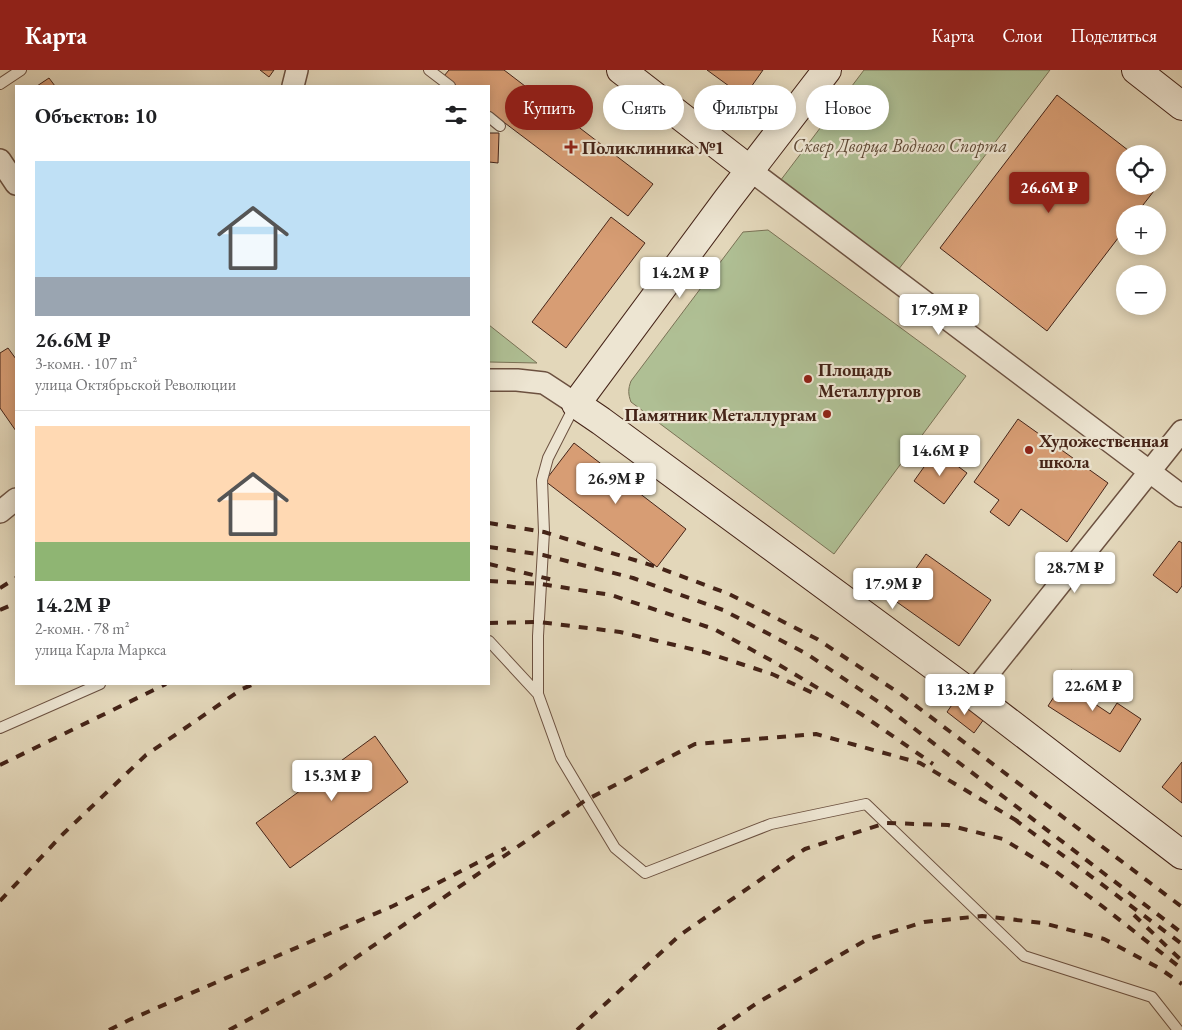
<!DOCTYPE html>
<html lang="ru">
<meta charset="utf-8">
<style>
:root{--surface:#fff;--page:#f6f6f6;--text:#202124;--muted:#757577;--line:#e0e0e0;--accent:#8f2418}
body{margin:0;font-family:"EB Garamond",serif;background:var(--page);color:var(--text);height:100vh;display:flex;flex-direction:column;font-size:19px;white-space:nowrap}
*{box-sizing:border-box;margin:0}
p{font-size:16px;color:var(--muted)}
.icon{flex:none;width:28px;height:28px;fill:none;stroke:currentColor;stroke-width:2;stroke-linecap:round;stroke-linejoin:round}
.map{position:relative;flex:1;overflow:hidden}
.details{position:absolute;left:15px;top:15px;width:475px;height:600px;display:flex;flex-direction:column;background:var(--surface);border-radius:0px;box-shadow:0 2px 12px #0003}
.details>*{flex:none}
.guide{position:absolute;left:505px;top:15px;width:475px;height:45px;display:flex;gap:10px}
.buttons{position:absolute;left:1116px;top:75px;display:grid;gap:10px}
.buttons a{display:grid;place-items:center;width:50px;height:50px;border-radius:50%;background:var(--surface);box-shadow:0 2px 12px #0003;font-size:25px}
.price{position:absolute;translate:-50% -42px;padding:0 11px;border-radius:5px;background:#fff;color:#222;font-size:16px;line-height:32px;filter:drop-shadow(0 1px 2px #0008)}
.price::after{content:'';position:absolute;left:50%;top:30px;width:15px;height:11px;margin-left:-8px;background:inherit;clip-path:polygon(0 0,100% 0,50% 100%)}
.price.active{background:var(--accent);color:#fff}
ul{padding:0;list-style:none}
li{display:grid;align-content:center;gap:10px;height:265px;padding:0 20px}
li+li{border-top:1px solid var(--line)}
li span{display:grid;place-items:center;height:155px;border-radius:0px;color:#555}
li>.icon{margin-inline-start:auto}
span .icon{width:90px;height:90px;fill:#fffc;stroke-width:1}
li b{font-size:21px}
h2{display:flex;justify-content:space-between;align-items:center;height:60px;padding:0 20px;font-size:21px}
.pill{padding:0 18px;border-radius:22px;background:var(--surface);box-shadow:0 2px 12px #0003;font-size:18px;line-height:45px}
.pill.active{background:var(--accent);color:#fff}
header{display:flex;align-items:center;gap:30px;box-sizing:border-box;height:70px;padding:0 25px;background:var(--accent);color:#fff}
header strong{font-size:24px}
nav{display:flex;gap:28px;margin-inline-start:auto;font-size:18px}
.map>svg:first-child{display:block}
.green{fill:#afbf94;stroke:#7a7256}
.building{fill:#d79d74;stroke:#452418}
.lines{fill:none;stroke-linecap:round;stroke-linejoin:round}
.lane-casing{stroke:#6c5140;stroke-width:12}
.street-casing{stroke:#6c5140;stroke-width:24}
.secondary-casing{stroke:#452418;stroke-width:30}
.lane{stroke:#ede5d2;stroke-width:10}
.street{stroke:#ede5d2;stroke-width:21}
.secondary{stroke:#ede5d2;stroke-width:28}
.rail{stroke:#452418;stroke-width:4;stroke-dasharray:9 9;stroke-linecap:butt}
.poi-dot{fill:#8f2418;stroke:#ede5d2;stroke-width:2}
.labels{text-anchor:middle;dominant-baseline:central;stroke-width:4.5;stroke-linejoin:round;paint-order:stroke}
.park-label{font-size:18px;font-style:italic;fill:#604b37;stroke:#ede5d2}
.poi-label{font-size:18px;font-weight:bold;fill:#452418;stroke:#ede5d2;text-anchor:start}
</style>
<header>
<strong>Карта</strong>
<nav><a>Карта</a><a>Слои</a><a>Поделиться</a></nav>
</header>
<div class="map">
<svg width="1182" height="960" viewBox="0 0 1182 960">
<rect width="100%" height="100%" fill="#e3d7ba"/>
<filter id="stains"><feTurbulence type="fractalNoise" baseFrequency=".004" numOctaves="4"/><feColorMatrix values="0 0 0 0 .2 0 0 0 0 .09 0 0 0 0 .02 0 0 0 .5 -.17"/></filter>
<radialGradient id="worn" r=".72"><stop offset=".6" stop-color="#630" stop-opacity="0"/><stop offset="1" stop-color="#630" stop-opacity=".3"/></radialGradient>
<path class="green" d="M864,0H1050L892,208L774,119Z
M768,160L966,306L834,484L631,332C628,324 628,319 631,311L743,162Z
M489,255L537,293L489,292Z"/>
<path class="building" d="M260,0H274L269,7Z
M449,0H504L653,114L628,146L489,41V16H457L444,6Z
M707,0H763L744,27Z
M49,8L55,16H37Z
M1057,25L1133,84H1125V116H1158V102L1164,108L1136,144H1125V159L1047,261L940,178Z
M489,63H499L498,93L489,92Z
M611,147L645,173L566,278L532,252Z
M8,278L16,289V361L0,338V283Z
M1018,349L1108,413L1067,472L1021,439L1009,456L990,442L999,430L974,412Z
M574,373L686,459L657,497L545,411Z
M936,380L967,403L944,434L914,411Z
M1179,471L1182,473V516L1177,523L1153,505Z
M926,484L991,530L959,576L894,530Z
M1071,600L1103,621L1095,634L1110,644L1117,633L1141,649L1120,682L1048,636Z
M956,629L984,649L974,663L947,642Z
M375,666L408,712L290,798L256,753Z
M1182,692V733L1162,717Z"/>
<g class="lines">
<defs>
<path id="lane" d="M429,0L450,16
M0,14L21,0
M489,47L500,56
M575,335L548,388L542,410L544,462L538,566V624L561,688L586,730L615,778L645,803L771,754L866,734L1024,886L1152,927L1178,960
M489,571L538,624
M0,658L100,614"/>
<path id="street" d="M293,16L297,0
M0,90L16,114
M750,100L1182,426
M489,310H517L544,313L576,334
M0,442L16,429
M972,624L1182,361"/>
<path id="secondary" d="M621,0L750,100
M827,0L727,130L576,334L601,351L972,624L1182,785
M1136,0L1182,36"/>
</defs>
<use href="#lane" class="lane-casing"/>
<use href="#street" class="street-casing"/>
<use href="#secondary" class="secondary-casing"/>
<use href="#lane" class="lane"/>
<use href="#street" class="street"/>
<use href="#secondary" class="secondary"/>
<path class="rail" d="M489,453L544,462L657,497L729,524L817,569L899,623L1182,837
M489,477L543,485L633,508L723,540L807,584L886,637L1182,863
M489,494L553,510
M489,511L541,514L611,525L714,559L776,593L861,644L933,694
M0,518L16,508
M0,540L16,533
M489,553L539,552L620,562L704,582L772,604L813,623
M0,695L166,614
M1014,749L1182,874
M0,831L63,764L146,685L242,619L254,614
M1134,845L1181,890
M109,960L129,950L393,836L506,778
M229,960L329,906L586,730L695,674L816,664L920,693L1019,752
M577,960L680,865L805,779L886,753L948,755L1003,769L1055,801L1102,836L1182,899
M718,960L757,933L866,870L924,852L982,846L1043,853L1104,869L1159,898L1182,914"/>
</g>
<g class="poi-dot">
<path d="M568.5 69.5h5v5h5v5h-5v5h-5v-5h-5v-5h5z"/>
<circle cx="808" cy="309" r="5"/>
<circle cx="827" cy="344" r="5"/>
<circle cx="1029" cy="380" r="5"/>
</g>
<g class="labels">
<g class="park-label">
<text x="900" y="75">Сквер Дворца Водного Спорта</text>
</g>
<g class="poi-label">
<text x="582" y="77">Поликлиника №1</text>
<text x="818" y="299">Площадь<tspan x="818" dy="21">Металлургов</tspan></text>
<text x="817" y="344" text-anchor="end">Памятник Металлургам</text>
<text x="1039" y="370">Художественная<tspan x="1039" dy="21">школа</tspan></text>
</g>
</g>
<rect width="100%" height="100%" filter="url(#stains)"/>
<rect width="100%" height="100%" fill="url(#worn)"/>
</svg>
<div class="buttons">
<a><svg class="icon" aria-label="locate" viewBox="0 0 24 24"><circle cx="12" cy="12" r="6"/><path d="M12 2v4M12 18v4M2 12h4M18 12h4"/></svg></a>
<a>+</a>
<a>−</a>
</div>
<b class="price active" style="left:1049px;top:144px">26.6M ₽</b>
<b class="price" style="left:680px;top:229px">14.2M ₽</b>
<b class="price" style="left:939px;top:266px">17.9M ₽</b>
<b class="price" style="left:940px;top:407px">14.6M ₽</b>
<b class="price" style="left:616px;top:435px">26.9M ₽</b>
<b class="price" style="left:1075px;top:524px">28.7M ₽</b>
<b class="price" style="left:893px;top:540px">17.9M ₽</b>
<b class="price" style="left:1093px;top:642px">22.6M ₽</b>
<b class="price" style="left:965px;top:646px">13.2M ₽</b>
<b class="price" style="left:332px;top:732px">15.3M ₽</b>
<div class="guide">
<a class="pill active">Купить</a>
<a class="pill">Снять</a>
<a class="pill">Фильтры</a>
<a class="pill">Новое</a>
</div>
<section class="details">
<h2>Объектов: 10<svg class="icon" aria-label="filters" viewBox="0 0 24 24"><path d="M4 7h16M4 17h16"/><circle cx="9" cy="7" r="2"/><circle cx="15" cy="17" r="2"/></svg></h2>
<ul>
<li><span style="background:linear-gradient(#bfe0f5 75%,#9aa5b1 0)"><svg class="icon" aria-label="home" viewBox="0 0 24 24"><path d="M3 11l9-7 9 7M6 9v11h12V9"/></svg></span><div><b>26.6M ₽</b><p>3-комн. · 107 m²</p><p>улица Октябрьской Революции</p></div></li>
<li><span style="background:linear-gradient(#ffd9b3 75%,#8fb573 0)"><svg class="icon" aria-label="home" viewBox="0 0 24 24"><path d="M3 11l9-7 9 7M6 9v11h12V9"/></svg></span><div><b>14.2M ₽</b><p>2-комн. · 78 m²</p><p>улица Карла Маркса</p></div></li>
</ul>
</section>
</div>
